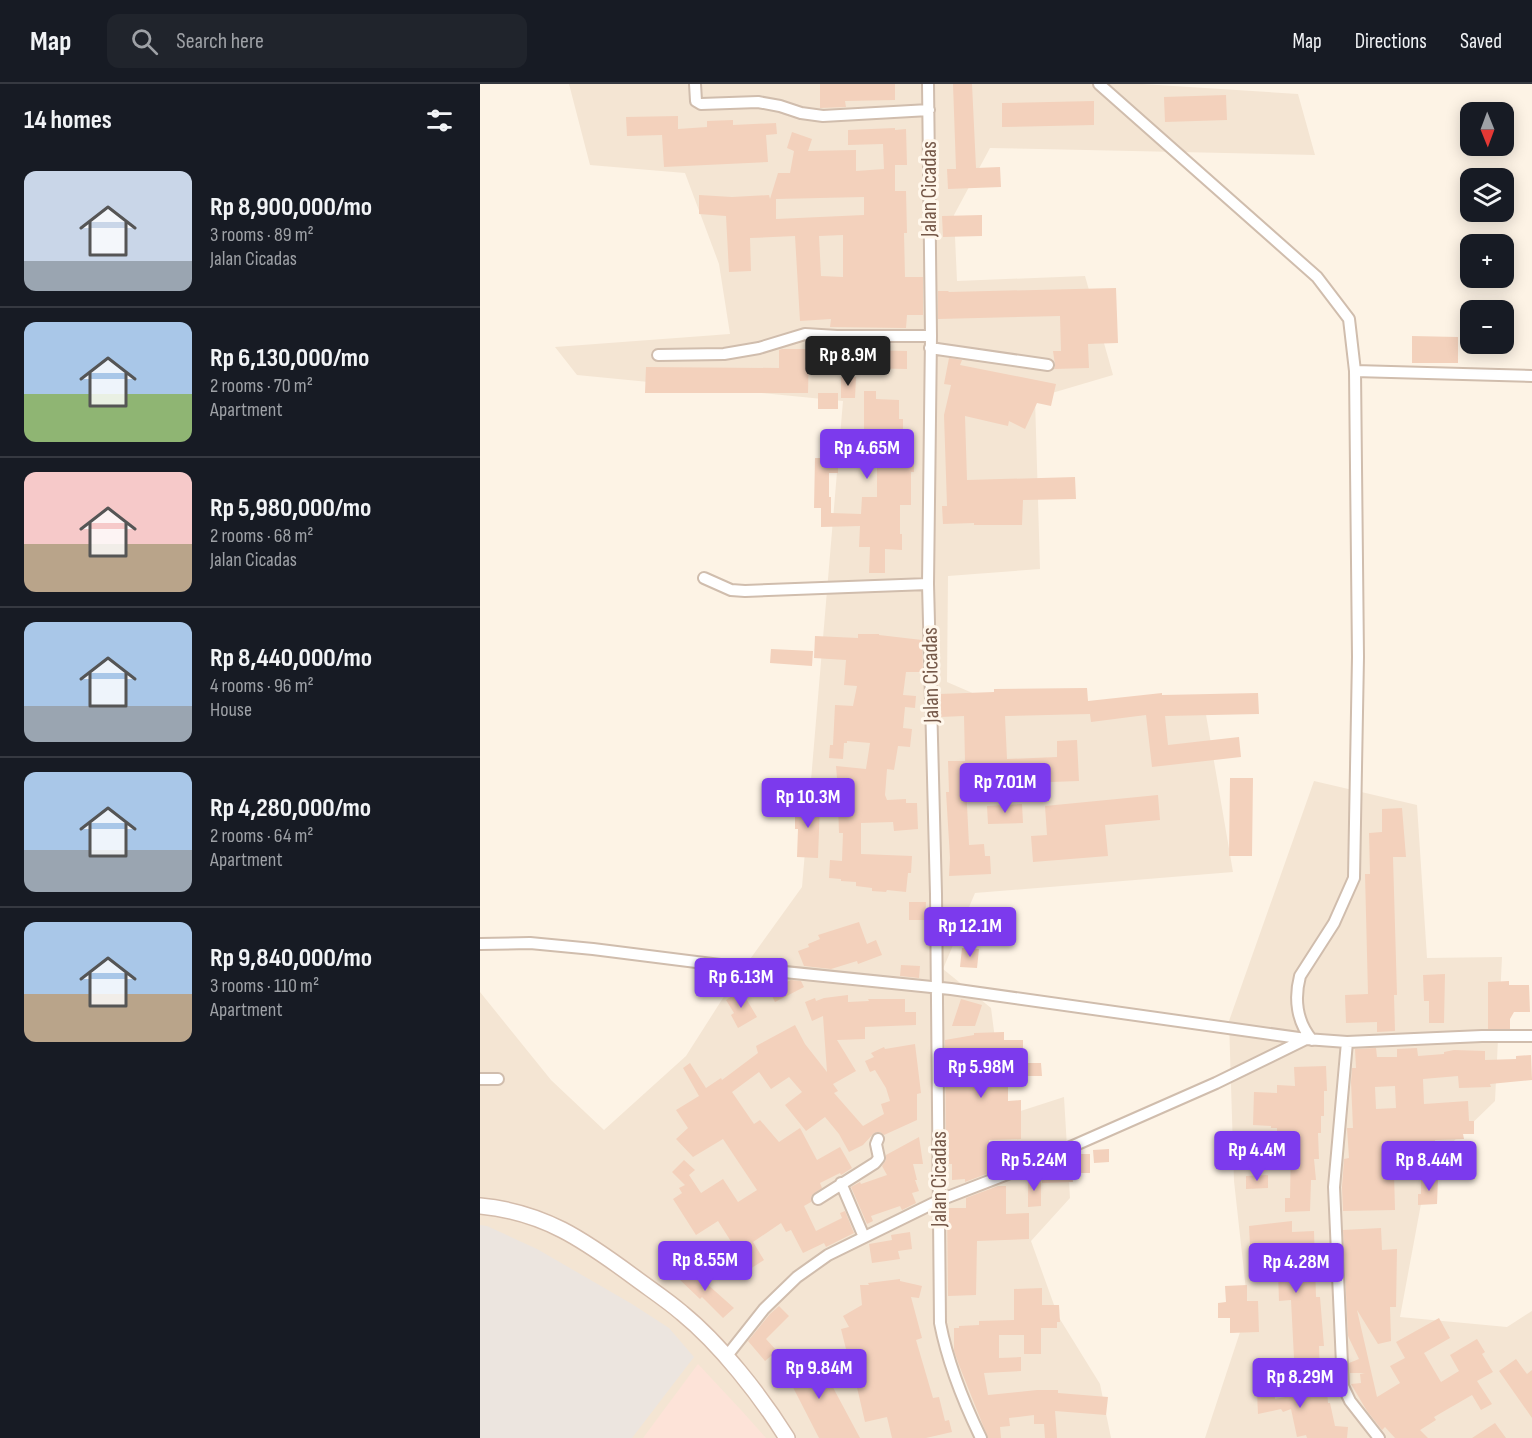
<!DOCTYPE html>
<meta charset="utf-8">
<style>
:root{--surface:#171b24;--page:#20242c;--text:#f1f3f6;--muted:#9ea1a6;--line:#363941;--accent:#7c3aed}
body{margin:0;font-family:"Sofia Sans Condensed",sans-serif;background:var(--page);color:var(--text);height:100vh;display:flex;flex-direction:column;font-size:22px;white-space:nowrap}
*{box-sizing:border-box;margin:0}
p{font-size:20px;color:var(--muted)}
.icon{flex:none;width:33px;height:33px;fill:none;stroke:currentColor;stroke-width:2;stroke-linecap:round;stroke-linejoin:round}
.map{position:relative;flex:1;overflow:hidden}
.side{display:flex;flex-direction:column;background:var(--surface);width:480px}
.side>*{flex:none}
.needle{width:39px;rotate:179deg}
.controls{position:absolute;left:980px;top:18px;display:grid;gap:12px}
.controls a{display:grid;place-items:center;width:54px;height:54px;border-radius:12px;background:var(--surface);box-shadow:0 3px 15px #0003;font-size:30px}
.price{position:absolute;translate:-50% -51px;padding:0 14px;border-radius:6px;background:var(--accent);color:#fff;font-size:20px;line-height:39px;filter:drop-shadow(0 2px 3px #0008)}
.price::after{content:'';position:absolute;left:50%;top:36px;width:18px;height:14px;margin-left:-9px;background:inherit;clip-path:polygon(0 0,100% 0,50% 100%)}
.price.on{background:#222;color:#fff}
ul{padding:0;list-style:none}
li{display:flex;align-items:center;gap:18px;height:150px;padding:0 24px}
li+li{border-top:2px solid var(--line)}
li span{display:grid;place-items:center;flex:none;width:168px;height:120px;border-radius:12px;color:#555}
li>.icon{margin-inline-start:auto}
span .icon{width:72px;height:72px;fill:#fffc;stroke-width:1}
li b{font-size:26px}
h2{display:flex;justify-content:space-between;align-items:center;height:72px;padding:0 24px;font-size:26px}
header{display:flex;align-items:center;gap:36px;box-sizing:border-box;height:84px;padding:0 30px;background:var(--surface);border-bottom:2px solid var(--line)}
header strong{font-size:28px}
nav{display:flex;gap:33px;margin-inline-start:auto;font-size:21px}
.search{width:420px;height:54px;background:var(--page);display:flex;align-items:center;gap:15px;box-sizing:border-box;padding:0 21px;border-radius:12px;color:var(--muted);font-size:22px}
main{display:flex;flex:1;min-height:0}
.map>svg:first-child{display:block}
.residential{fill:#f4e5d3}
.commercial{fill:#fde3d8}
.industrial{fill:#ece5df}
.building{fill:#f3d1bc;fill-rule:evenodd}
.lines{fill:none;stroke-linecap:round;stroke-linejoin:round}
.street-casing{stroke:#d0bdad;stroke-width:14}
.secondary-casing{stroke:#d4bcab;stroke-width:18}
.street{stroke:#fff;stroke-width:10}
.secondary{stroke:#fff;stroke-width:15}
.labels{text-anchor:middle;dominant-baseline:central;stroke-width:6;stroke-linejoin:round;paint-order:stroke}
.street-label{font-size:22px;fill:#765949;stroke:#fff7eb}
</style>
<header>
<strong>Map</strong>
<div class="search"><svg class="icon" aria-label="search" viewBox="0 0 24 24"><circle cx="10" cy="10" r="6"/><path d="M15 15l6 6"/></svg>Search here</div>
<nav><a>Map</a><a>Directions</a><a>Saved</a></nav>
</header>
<main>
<section class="side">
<h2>14 homes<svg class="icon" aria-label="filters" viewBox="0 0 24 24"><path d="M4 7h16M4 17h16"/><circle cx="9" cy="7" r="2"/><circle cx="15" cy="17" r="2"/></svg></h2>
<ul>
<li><span style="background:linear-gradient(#c9d6e8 75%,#9aa5b1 0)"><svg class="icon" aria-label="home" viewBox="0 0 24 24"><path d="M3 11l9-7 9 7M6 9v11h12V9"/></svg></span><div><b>Rp 8,900,000/mo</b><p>3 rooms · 89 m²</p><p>Jalan Cicadas</p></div></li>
<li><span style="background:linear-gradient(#a9c7e8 60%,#8fb573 0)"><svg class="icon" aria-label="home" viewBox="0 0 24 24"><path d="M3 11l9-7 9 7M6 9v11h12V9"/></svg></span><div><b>Rp 6,130,000/mo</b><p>2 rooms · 70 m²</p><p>Apartment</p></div></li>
<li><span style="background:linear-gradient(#f6c9c9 60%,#b9a48a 0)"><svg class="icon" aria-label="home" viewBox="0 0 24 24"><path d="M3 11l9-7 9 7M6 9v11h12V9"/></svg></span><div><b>Rp 5,980,000/mo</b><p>2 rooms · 68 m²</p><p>Jalan Cicadas</p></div></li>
<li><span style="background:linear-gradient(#a9c7e8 70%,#9aa5b1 0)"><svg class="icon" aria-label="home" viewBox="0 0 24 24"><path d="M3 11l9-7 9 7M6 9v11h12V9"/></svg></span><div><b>Rp 8,440,000/mo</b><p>4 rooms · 96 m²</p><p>House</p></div></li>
<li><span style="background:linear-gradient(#a9c7e8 65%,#9aa5b1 0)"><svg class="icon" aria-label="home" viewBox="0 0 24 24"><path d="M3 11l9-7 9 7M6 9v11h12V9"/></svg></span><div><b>Rp 4,280,000/mo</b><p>2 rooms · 64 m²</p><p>Apartment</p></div></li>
<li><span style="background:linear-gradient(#a9c7e8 60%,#b9a48a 0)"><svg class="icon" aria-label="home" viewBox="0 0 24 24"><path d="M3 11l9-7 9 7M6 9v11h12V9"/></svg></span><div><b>Rp 9,840,000/mo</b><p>3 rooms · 110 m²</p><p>Apartment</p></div></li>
</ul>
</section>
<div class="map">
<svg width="1052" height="1354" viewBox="0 0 1052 1354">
<rect width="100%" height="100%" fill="#fdf3e5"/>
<path class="residential" d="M89,0H662L818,10L835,71L510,64L474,131L477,197L605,192L633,291L555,314L560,485L468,492L467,598L518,620L724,619L753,788L495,809L463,885L511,924L525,1032L584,1013L590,1114L551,1157L578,1232L620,1300L631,1354H0V908L71,996L124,1046L206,972L250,903L322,803L363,317L97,291L75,263L250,250L239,180L205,89L110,81Z
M834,697L937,721L947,874L1022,873L1015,1017L948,1082L920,1233L1027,1243L1052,1227V1354H725L768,1224L754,1097L749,937Z"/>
<path class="commercial" d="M218,1280L261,1326L286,1354H163Z"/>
<path class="industrial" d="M0,1141L7,1142L57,1165L152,1220L189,1244L214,1273L152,1354H0Z"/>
<path class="building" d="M340,0H415V16L365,17L366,23L340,24Z
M473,0H492L496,84L520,83L521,103L468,105L467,85H476Z
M746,11L747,36L685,38L684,13Z
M614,17V41L522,43V19Z
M198,32V45L227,43V37L253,36V41L296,39L297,50L286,51L288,78L184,83L182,51L147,52L146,33Z
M415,44V46L426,45L427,81H415V107H426L427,149H424L425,193H443V231H427L426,244L350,243L351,235L320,237L315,152L270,154L271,187L249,188L246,132L219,130V111L252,113L289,111L290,115L298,89H310L314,67L307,64L312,48L332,55L328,67L376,66V87L404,85L403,60L368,61V46ZM384,113V131L296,135V115ZM363,151V193L341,192L339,152Z
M502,131V152L463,153L462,132Z
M636,204L638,259L608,260L609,284L574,285L575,281L573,267H581L580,232L458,235V207H468L469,208Z
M932,252L978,253V279H932Z
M302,265H329L328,309H165L166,283L299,284V266Z
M382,266L427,267V285L382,284Z
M469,274L482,276L480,281L576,300L571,322L557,319L545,345L529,337L528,342L485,332L487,396L595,393L596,415L543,416L542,441H494V439L463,440L462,422H467L464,331L471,301L464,300Z
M361,293H376L375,314H361Z
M384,307H396V315L419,316V335H423V366H431V376H434V388H431V421H420V450H422V466L405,465V489H389L390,463H379L380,442L341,443V424H334L335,374H340L341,359L359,360L360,349H384ZM358,384H397V413H382L381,430L351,429V413H349V389H358Z
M338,309H358V325H338Z
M378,550H399V551L442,556L443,588H426L423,611L436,612L435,624L425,623L423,644L432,645L430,663L418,662L414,686L407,685L405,711L407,716L426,715V719H437L438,745L414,747L413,738L381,739V770L432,772L431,789H428L426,808L407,806L406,808L392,807V804L376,802V798L361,797V795L349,794L350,776L362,777L363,749H359L358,721L360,694H357L356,682L386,685L390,659L367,657V659H364L363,675L349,674L350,661H353L355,621L373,622L377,602L364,601L366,576L334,574L335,552L378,554Z
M291,565L333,567L332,582L290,579Z
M607,604L608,617L682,609V611L778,609L779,630L685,632L688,661L759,653L761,673L672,683L666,631L611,638L610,630L525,632L527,675L577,673V657L597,656L599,697L486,701L489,761L504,760L505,772H510L511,790L469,792L470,774L466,708H469L468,677H485L484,632L460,633L459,610L514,608V605Z
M750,694H773L772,772H749Z
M678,711L680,736L625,741L628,772L553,778L551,752L567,751L565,722Z
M315,718L340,719L338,774L317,773L318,745H315Z
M542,720L543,739L508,740L507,722Z
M922,724L926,773H913L917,911H914L915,947L897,948V938L866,939L865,911L888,910L885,790H890L889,749L902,748V725Z
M429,818H446L445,836H429Z
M379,838L387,860L396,856L402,871L378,880L377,877L351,885L324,882L318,867L329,863L328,860L340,855L338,851Z
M482,864L499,865L497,884L480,883Z
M421,881L440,882L439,894L420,892Z
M965,890L964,939H949V917H944L943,891Z
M297,895H300L302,900L311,896L321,897L324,903L295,918L286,900Z
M1029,897V901H1049L1050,928H1034L1030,935V945H1008V898Z
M261,906L277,933L258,944L251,931L254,929L246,916Z
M368,911V918L389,917L388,915H425V928H436V941L385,943V955L357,956L376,987L353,1000L358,1007L354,1009L383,1042L404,1030L401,1020L410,1017L406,1004L395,986L390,988L385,977L394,973L391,969L404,963L405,965L435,960L441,1009L437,1010V1036L404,1051L400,1048L394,1049L383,1061L369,1068L359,1050L345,1033L326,1047L305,1021L322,1008L309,993L291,1005L279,988L252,1008L274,1040L280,1036L299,1058L320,1044L337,1076L360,1063L372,1084L361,1091L360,1089L340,1099L342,1104L332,1111L331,1118L324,1122L336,1147L362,1134L360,1129L365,1127L374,1149L346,1163L344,1159L323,1169L311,1146L306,1148L301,1139L273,1158L284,1176L270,1185L262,1172L240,1185L232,1171L252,1159L238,1137L216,1151L193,1115L202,1109L199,1104L205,1101L192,1088L204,1076L215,1086L209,1091L221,1109L243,1095L258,1118L277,1106L243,1055L213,1073L196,1055L208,1044L196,1026L219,1012L203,984L210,979L226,1004L241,994L242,996L278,969L276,962L315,941L325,960L347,988L343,932L332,937L325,918L335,914L336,917L344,914Z
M481,915L502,921L495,942H472Z
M524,948V956H543V979H561L562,992H528V1017L541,1016V1055L509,1056V1089L485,1098V1095L472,1096V1080H466L465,956L494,951V949Z
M896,964L897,973H917V965L937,964L938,972L964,970V968L974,966L1005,967V976L1036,975V972L1051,971L1052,996L1010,1000L1011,1003L979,1004L978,992L943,995L944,1020L988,1017L989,1037H994V1050H983L984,1055L955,1056L956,1071L933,1072L934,1086L914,1088L915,1126L863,1127L862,1103L864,1075L869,1074L867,1044H873L871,998L872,984H876L875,965ZM915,1002L916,1024L896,1025L895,1003Z
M846,982L847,1007H844V1032H841V1049H838L839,1075H834L836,1096H831L830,1127L805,1128V1114H810L811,1062L797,1061V1044H791V1042L773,1041L774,1008L797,1009V1001L815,1002L814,983Z
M439,1053L443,1080H433L437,1096H435L439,1107L432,1109L436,1119L422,1126L420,1122L391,1132L393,1137L387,1140L371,1103L380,1098L381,1100L407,1091L402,1082L406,1076V1071Z
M629,1065V1078L614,1079L613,1066Z
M595,1070H610V1089H592L593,1098L562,1099L561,1088L582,1086V1078H596Z
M788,1091V1104L766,1105V1092Z
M548,1093H561V1122L548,1123Z
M958,1094L957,1120L938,1121V1110H941V1095Z
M518,1102H526V1130L549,1129V1155L497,1157L496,1211L468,1212L467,1124H486V1114Z
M812,1137V1148L834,1147L836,1213H840L844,1262H839L840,1290L795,1292L794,1275L814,1274L811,1216L799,1217L797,1160L770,1161L769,1142Z
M901,1144L902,1166L917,1165L916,1223H910L911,1257L898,1260L877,1226L897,1313L920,1299L910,1282L925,1274L916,1258L959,1234L970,1254L944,1269L961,1298L979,1287L970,1271L997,1255L1005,1268L1002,1270L1013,1288L997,1297L1012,1320L1001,1326L992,1311L954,1333L956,1336L940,1346L948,1354H915L905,1343L902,1346L887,1327L871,1300L881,1299L880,1290L885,1289H870L869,1279L879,1275L868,1252L863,1146Z
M430,1148L432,1165L418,1167L420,1175L392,1179L389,1160L412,1156L411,1151Z
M208,1183L254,1224L243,1234L222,1213L220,1215L198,1194Z
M420,1195V1197L442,1202L439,1214L431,1213L442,1254L436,1256L453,1314L459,1313L465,1337L469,1336L472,1348L446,1354H412L407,1333L385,1338L376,1299L371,1300L366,1282L370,1281L361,1245L369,1243L363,1232L382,1221L380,1201H389L388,1199Z
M767,1201V1217H778L779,1248L750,1249V1234H738V1219L746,1218L745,1202Z
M562,1204V1221H579L580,1238H577V1244H561V1270H544V1251H519V1274L541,1273V1287L504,1289L508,1311L557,1306H578V1309L628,1313L626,1331L575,1327L577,1354H565L564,1340H554V1331L529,1334L530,1342L520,1343L521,1354H508L479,1281L474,1267V1244H479V1242L499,1241V1237L534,1236V1205Z
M299,1222L309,1232L286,1255L297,1267L285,1277L268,1257L290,1230Z
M315,1267L326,1288L341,1281L380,1354H339L299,1276Z
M1036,1275L1047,1290L1052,1286V1334L1019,1287Z
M794,1286L795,1315L847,1305L848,1319H850L855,1342L868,1343L867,1354H827L826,1351L817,1353L811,1325L803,1328L801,1325L778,1330L776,1287Z
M1015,1339L1026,1354H992Z"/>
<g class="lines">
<defs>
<path id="street" d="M215,0L216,17L221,20L278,18L300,22L321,29L343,32L449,26
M448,0L451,252L448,500L456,810L460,1239C468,1280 483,1317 501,1354
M619,0L837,193L869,235L875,287L878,573L874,794L854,839L820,892C814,915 817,938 832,956
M450,264L568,281
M178,271L244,270L279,264L325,250L357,252H451
M875,287L1052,292
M224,494L251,506L265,507L448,500
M0,860L50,859L113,865L256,883L471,905L826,955
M867,958L854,1103L863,1302L870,1317L899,1354
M0,995H18
M361,1099L384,1153
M338,1115L395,1079L399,1074L396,1060L398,1055
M246,1273L284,1225L317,1193L348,1171L460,1116L543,1084L736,999L826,955L867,958L1002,952H1052"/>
<path id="secondary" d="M0,1122C64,1128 104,1156 154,1193C170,1205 187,1216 202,1229C240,1260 281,1312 307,1354"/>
</defs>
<use href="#street" class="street-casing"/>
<use href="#secondary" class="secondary-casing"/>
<use href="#street" class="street"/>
<use href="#secondary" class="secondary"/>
</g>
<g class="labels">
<g class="street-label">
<text transform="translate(449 105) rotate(-90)">Jalan Cicadas</text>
<text transform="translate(451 591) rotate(-91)">Jalan Cicadas</text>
<text transform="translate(459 1095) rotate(-90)">Jalan Cicadas</text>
</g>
</g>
</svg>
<div class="controls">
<a><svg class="needle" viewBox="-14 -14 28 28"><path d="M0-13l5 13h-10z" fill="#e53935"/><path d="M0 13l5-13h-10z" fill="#9ea1a6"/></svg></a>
<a><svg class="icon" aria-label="layers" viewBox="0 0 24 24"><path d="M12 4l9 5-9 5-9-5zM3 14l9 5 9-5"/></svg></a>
<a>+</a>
<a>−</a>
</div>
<b class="price on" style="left:368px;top:303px">Rp 8.9M</b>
<b class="price" style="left:387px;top:396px">Rp 4.65M</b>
<b class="price" style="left:525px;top:730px">Rp 7.01M</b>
<b class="price" style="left:328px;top:745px">Rp 10.3M</b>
<b class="price" style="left:490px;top:874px">Rp 12.1M</b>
<b class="price" style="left:261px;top:925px">Rp 6.13M</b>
<b class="price" style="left:501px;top:1015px">Rp 5.98M</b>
<b class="price" style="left:777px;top:1098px">Rp 4.4M</b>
<b class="price" style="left:554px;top:1108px">Rp 5.24M</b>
<b class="price" style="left:949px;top:1108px">Rp 8.44M</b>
<b class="price" style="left:225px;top:1208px">Rp 8.55M</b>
<b class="price" style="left:816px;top:1210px">Rp 4.28M</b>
<b class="price" style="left:339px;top:1316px">Rp 9.84M</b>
<b class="price" style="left:820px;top:1325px">Rp 8.29M</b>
</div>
</main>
